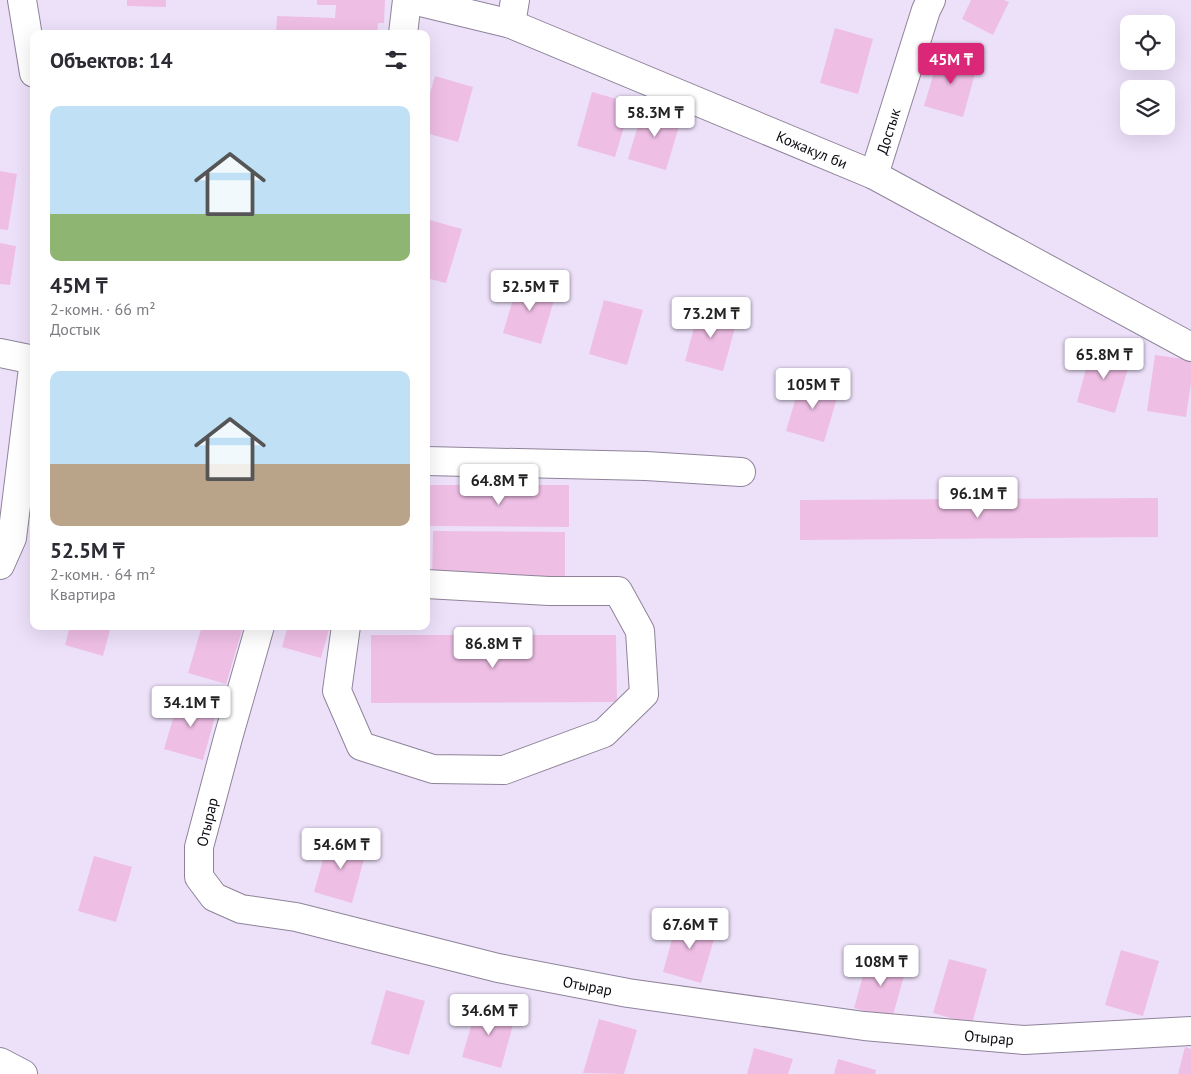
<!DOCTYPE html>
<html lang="ru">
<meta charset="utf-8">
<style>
:root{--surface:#fff;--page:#f2f2f3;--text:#2b2b33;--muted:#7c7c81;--accent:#db2777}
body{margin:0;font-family:"PT Sans",sans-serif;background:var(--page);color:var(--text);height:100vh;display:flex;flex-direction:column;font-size:19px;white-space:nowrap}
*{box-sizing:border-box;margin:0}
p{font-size:16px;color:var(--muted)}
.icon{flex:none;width:28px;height:28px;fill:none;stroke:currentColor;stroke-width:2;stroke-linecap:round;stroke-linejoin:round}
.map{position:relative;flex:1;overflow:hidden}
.drawer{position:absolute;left:30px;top:30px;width:400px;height:600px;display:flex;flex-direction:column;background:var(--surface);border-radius:10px;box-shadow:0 5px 20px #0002}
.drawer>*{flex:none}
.controls{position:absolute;left:1120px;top:15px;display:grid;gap:10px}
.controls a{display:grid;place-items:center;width:55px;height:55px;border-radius:10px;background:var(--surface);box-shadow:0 5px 20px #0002;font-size:25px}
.price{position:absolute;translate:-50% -42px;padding:0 11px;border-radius:5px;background:#fff;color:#222;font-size:16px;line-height:32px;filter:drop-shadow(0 1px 2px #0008)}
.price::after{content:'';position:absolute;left:50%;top:30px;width:15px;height:11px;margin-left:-8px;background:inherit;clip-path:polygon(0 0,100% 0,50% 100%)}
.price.on{background:var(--accent);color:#fff}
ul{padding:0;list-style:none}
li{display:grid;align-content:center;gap:10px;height:265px;padding:0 20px}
li span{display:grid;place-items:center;height:155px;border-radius:10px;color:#555}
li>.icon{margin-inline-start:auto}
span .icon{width:90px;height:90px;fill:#fffc;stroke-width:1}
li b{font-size:21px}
h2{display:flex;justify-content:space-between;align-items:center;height:60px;padding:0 20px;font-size:21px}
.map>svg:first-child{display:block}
.building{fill:#efbee5}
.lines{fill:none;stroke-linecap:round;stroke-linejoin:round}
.minor-casing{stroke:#8e8399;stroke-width:30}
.minor{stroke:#fff;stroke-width:28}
.labels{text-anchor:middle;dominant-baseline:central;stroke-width:5;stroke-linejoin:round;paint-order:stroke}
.street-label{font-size:15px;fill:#0e0a12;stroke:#fff}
</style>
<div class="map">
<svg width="1191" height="1074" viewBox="0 0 1191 1074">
<rect width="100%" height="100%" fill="#ede1fa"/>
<path class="building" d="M127,0H166V7L127,6Z
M317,0H385L384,23H378L377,34H276L277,16L335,18L336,5H317Z
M971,0H1004L1009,2L993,35L962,19Z
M835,28L873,39L858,94L820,83Z
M940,52L978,63L963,117L924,106Z
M435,76L473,87L458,142L426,133V107Z
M592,92L631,103L615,157L577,146Z
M644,105L682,116L666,170L628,159Z
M0,171L17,174L8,230L0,229Z
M426,219L462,229L446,283L426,278Z
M0,243L16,246L10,285L0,284Z
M519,279L557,290L541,344L503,333Z
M604,300L643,310L627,365L589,354Z
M700,306L738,317L723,371L685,361Z
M1092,347L1131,358L1115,413L1077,402Z
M1155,355L1191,360V383L1186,417L1147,411Z
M802,377L840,388L824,442L786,431Z
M429,485H569V527L429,526Z
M1158,498V537L800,540V500Z
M433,531L565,532V581L432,580Z
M70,626H111L103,656L65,645Z
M202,626H231L242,630L226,684L188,673Z
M288,626H330L321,658L282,647Z
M371,635H616L617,702L371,703Z
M180,695L218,706L203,760L164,749Z
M329,838L367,848L352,903L314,892Z
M94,856L132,867L116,922L78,911Z
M678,918L717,929L701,983L663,972Z
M1121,950L1159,961L1143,1016L1105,1005Z
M869,954L907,965L892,1019L854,1008Z
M949,959L987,969L972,1024L933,1013Z
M386,990L425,1001L409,1055L371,1044Z
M478,1003L516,1014L501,1068L462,1057Z
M599,1019L637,1030L624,1074L583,1073Z
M1185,1047L1191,1049V1074H1178Z
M754,1048L793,1059L788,1074H747Z
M838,1059L876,1070L875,1074H834Z"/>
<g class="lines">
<defs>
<g id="minor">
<path d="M22,0L34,73"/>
<path id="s1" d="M412,0L511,24L874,175L1191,347"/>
<path d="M511,24L515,0"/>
<path d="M403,34L407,0"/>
<path id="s2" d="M874,175L926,10L931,0"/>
<path d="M0,353L34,360"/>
<path d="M426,461L646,466L741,472"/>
<path d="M0,565L12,538L34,360"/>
<path id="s3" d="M260,626L228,738L199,847V877L214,897L241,909L296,917L498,968L628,993L864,1026L1024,1040L1191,1031"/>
<path d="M346,626L337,691L361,746L433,769L504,770L604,733L644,694L640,631L618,591H549L426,584"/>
<path d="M0,1062L23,1074"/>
</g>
</defs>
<use href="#minor" class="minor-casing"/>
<use href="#minor" class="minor"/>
</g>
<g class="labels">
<g class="street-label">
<text stroke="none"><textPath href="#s2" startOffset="46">Достык</textPath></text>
<text stroke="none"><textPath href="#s1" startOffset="428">Кожакул би</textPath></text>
<text transform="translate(207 822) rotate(-77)">Отырар</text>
<text stroke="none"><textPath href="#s3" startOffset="669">Отырар</textPath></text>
<text stroke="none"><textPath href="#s3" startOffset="1074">Отырар</textPath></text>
</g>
</g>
</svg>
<div class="controls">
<a><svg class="icon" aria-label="locate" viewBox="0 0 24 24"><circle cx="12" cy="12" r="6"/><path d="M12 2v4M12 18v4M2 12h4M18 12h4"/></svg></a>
<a><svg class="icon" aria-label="layers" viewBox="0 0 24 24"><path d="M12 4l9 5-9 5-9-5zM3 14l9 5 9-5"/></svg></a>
</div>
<b class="price on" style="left:951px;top:85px">45M ₸</b>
<b class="price" style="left:655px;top:138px">58.3M ₸</b>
<b class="price" style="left:530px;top:312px">52.5M ₸</b>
<b class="price" style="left:711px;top:339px">73.2M ₸</b>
<b class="price" style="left:1104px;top:380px">65.8M ₸</b>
<b class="price" style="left:813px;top:410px">105M ₸</b>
<b class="price" style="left:499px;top:506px">64.8M ₸</b>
<b class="price" style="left:978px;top:519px">96.1M ₸</b>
<b class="price" style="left:493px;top:669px">86.8M ₸</b>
<b class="price" style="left:191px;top:728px">34.1M ₸</b>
<b class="price" style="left:341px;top:870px">54.6M ₸</b>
<b class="price" style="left:690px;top:950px">67.6M ₸</b>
<b class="price" style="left:881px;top:987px">108M ₸</b>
<b class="price" style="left:489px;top:1036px">34.6M ₸</b>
<section class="drawer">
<h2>Объектов: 14<svg class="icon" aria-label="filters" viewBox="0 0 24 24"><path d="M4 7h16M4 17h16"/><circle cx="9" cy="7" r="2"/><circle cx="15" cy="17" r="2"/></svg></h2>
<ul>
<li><span style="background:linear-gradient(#bfe0f5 70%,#8fb573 0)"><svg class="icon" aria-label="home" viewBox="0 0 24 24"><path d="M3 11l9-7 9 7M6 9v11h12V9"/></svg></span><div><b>45M ₸</b><p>2-комн. · 66 m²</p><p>Достык</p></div></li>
<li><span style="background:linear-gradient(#bfe0f5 60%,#b9a48a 0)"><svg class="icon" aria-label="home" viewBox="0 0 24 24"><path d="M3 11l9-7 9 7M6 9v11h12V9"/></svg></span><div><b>52.5M ₸</b><p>2-комн. · 64 m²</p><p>Квартира</p></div></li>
</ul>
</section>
</div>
